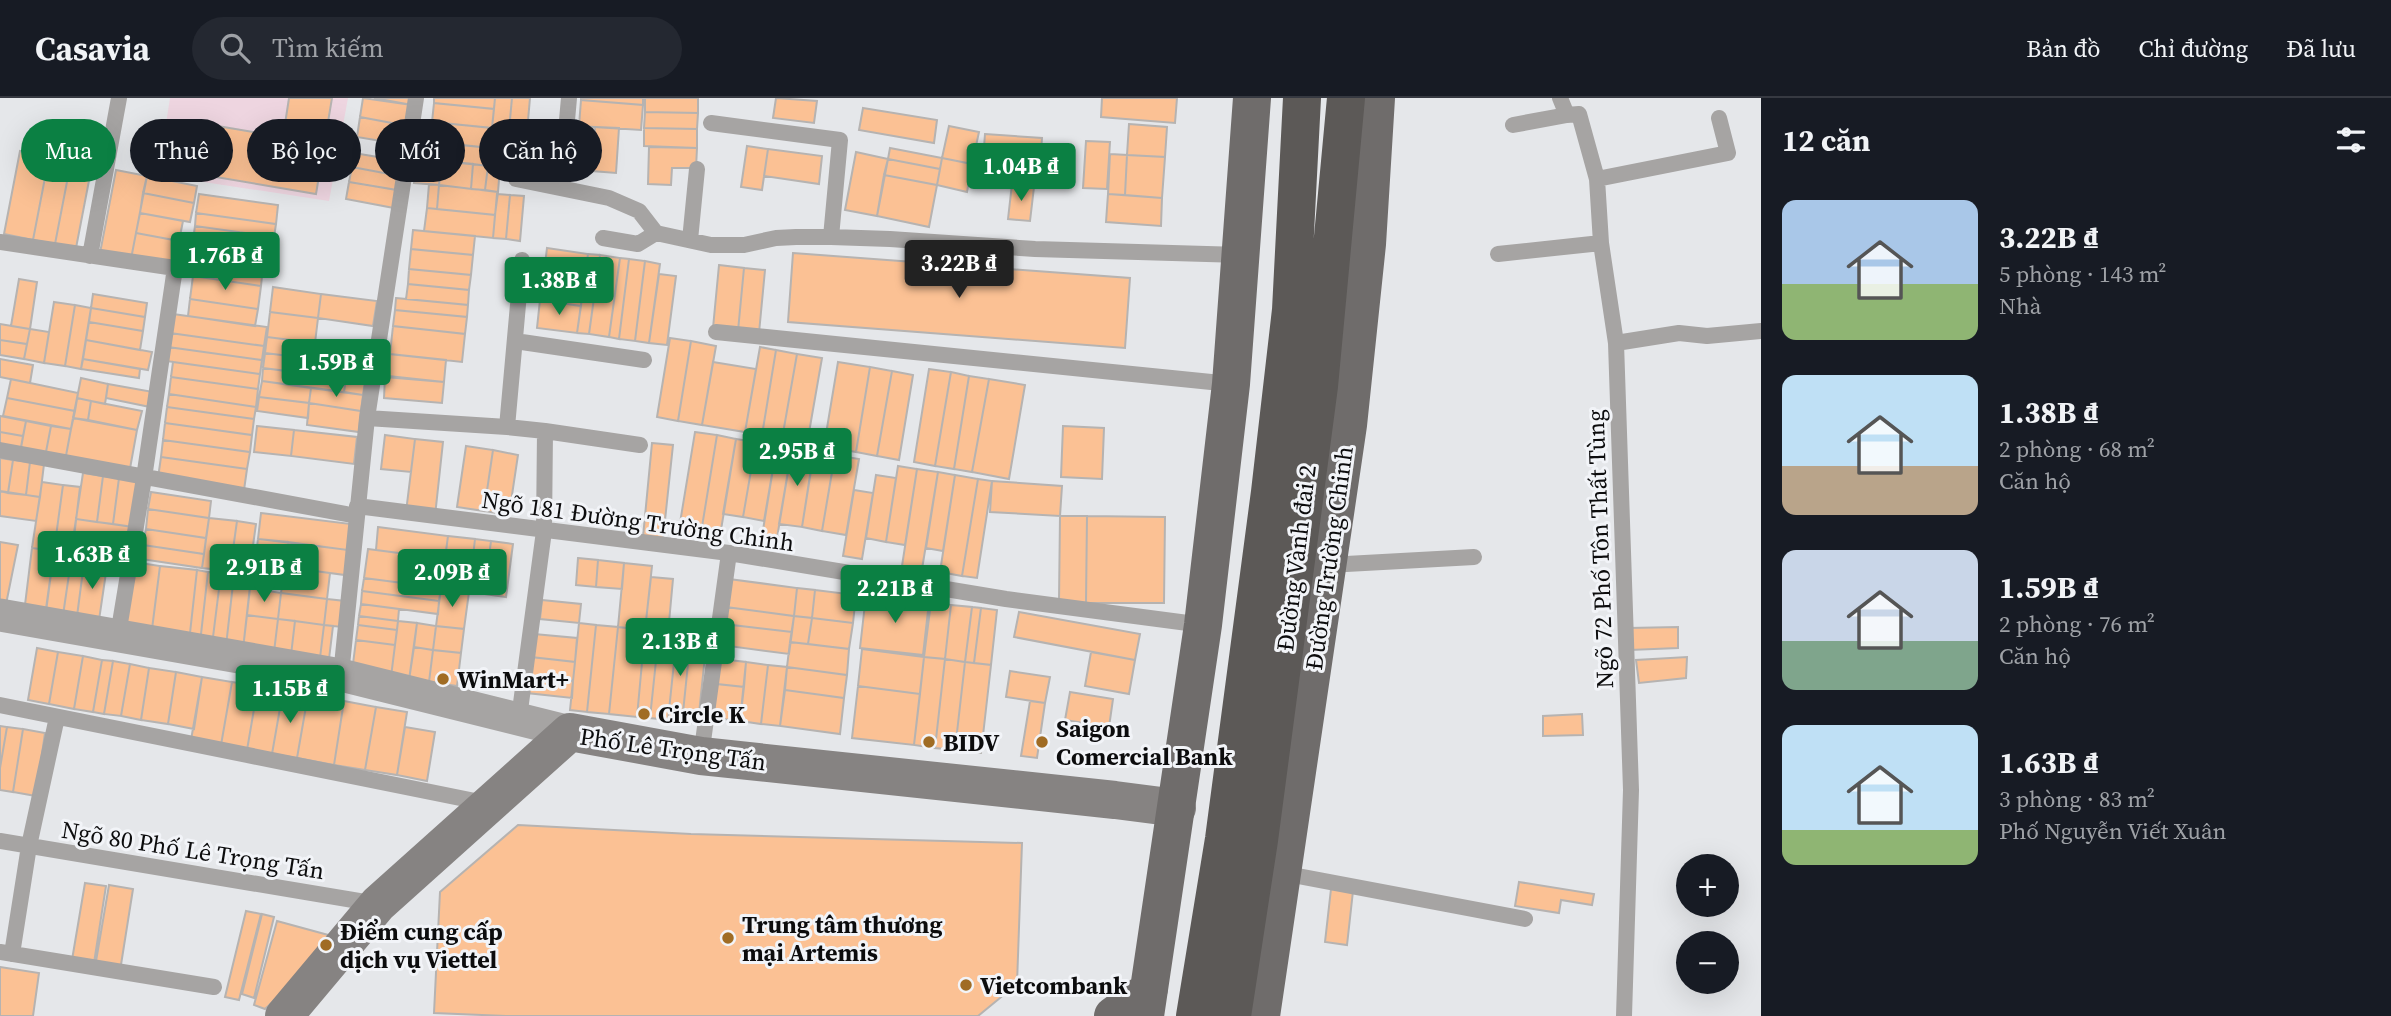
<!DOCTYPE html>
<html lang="vi">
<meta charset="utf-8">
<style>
:root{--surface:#171b24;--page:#242831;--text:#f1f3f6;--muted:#9ea1a6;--line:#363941;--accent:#0b8043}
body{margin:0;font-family:"Source Serif 4",serif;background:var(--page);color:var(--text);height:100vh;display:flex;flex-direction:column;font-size:26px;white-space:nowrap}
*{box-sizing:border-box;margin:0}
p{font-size:23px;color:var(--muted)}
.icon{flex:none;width:38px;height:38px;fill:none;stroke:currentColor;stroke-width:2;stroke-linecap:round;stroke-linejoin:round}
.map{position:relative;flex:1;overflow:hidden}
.side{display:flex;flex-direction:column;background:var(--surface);width:630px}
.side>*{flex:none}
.banner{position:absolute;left:21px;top:21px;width:665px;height:63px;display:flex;gap:14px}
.fabs{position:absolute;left:1676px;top:756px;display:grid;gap:14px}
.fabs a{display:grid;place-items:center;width:63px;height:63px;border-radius:50%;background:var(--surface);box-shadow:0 7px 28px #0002;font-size:35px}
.price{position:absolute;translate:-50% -60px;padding:0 16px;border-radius:7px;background:var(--accent);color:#fff;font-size:23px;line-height:46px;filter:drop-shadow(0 2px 4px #0008)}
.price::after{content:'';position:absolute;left:50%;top:42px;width:21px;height:16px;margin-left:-10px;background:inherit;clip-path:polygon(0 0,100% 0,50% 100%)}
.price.on{background:#222;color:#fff}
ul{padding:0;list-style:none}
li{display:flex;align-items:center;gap:21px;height:175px;padding:0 21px}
li span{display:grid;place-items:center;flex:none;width:196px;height:140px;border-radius:14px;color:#555}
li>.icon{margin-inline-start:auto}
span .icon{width:84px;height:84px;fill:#fffc;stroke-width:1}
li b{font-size:30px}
h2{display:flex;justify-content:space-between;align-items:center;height:84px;padding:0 21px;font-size:30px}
.tag{padding:0 24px;border-radius:32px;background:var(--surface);box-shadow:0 7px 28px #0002;font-size:24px;line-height:63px}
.tag.on{background:var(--accent);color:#fff}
header{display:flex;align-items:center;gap:42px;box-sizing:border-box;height:98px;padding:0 35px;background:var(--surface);border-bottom:2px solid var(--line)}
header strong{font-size:33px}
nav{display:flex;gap:38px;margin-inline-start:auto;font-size:24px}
.search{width:490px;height:63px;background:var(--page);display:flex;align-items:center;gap:18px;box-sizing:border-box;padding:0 24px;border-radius:38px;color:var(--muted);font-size:26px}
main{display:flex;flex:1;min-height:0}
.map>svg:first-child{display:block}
.medical{fill:#eed5e0}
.building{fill:#fbc194;stroke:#b6b3b1;stroke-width:2}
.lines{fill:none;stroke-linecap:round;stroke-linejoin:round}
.lane{stroke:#a6a4a3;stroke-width:16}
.street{stroke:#a6a4a3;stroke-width:33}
.secondary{stroke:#868382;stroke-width:38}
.primary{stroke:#6f6c6b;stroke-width:38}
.highway-bridge{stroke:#5c5957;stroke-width:38}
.poi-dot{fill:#a06c24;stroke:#f2f4f8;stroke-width:2.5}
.labels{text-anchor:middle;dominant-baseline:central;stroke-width:6;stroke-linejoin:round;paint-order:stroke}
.street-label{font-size:24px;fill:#0c0c0d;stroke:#f2f4f8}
.poi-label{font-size:24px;font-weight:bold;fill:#0c0c0d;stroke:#f2f4f8;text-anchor:start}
</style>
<header>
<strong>Casavia</strong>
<div class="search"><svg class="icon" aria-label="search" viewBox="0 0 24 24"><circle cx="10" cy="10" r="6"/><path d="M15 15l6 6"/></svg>Tìm kiếm</div>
<nav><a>Bản đồ</a><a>Chỉ đường</a><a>Đã lưu</a></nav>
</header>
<main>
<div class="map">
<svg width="1761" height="918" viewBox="0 0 1761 918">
<rect width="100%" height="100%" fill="#e5e7ea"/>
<path class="medical" d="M170,0H348L329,103L158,77Z"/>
<path class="building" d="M289,0H332L316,96L180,73L188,23L283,39Z
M363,0L412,7L408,28L360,19Z
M374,0H413L412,7Z
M434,0H495L494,11L434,5Z
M495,0H512L509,32L492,30Z
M512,0H530L527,34L509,32Z
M581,0H643V7L581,2Z
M645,0H698V15L645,14Z
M776,0L817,3L814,25L773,20Z
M1102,0H1177L1175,25L1101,19Z
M581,2L643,7L641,32L579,28Z
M434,5L494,11L492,30L432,24Z
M863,10L937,22L934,45L859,32Z
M645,14L698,15L697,31L644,30Z
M360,19L408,28L405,47L357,39Z
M432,24L492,30L490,50L430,44Z
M1129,26L1167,29L1165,59L1127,57Z
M949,28L979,34L972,66L942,60Z
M595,29L619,30L616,75L592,73Z
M644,30L697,31V50L644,48Z
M985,36L1042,40L1039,79L982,75Z
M1086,43L1110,44L1107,91L1083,90Z
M443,45L490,50L488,68L442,63Z
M747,48L768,51L762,92L741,89Z
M649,49L697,50L696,70H672L671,87L648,86Z
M890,50L942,60L940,71L888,61Z
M768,51L822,58L819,86L764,78Z
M20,53L49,59L33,142L4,136Z
M856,54L888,61L877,118L845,112Z
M354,55L402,63L400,78L352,69Z
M1110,56L1127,57L1125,97L1108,96Z
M1127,57L1165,59L1162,100L1125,97Z
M49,59L71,63L55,146L33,142Z
M416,60L442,63L439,87L414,85Z
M942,60L972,66L967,94L937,87Z
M888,61L940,71L937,87L884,77Z
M71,63L92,67L76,150L55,146Z
M442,63L473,66L471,91L439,87Z
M473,66L488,68L485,92L471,91Z
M488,68L500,69L498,94L485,92Z
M352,69L400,78L397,92L349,84Z
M116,72L147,78L131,161L100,155Z
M884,77L937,87L929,129L877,118Z
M147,78L197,88L194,105L143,95Z
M349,84L397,92L394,110L346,101Z
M429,86L439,87L437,111L427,110Z
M1012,86L1034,89L1030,123L1008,121Z
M439,87L498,94L495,117L437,111Z
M143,95L194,105L190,124L140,115Z
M199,96L278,107L276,126L196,115Z
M497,96L510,97L506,141L493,140Z
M1108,96L1162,100L1161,128L1106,124Z
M510,97L524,98L520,143L506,141Z
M427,110L495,117L493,140L424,133Z
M140,115L183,123L179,143L136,135Z
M196,115L276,126L274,139L195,128Z
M195,128L239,134L238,148L193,142Z
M413,132L475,138L473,157L411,151Z
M136,135L179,143L174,169L131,161Z
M193,142L238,148L235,164L191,157Z
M238,148L266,153L263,168L235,164Z
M547,150L588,156L583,188L543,183Z
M411,151L473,157L471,177L409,171Z
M793,155L1130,180L1125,250L788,224Z
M588,156L600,157L589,236L577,235Z
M600,157L620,160L609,239L589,236Z
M196,158L263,168L261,188L193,178Z
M620,160L629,161L619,241L609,239Z
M629,161L645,163L635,243L619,241Z
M645,163L660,166L649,245L635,243Z
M719,167L744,170L738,233L713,230Z
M744,170L765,172L759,235L738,233Z
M409,171L471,177L469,192L408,186Z
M659,176L676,178L667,247L649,245Z
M193,178L261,188L258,211L190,201Z
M19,181L37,184L30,231L11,228Z
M543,183L583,188L581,208L540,202Z
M408,186L469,192L468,207L406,201Z
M273,189L321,196L318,220L270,214Z
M93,196L147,205L145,219L91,210Z
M321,196L377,203L373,228L318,220Z
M396,200L468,207L467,219L395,212Z
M190,201L258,211L255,228L188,218Z
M540,202L581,208L577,235L537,230Z
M54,204L75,207L65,268L44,265Z
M75,207L91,210L81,271L65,268Z
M91,210L145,219L143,233L89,224Z
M395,212L467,219L465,236L393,228Z
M270,214L318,220L315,245L267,239Z
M173,216L267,229L264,248L170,235Z
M89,224L143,233L140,252L86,242Z
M0,226L30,231L27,246L0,242Z
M393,228L465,236L462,264L390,256Z
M30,231L49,234L44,265L24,261Z
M170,235L264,248L262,262L168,249Z
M267,239L315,245L313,261L265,255Z
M670,240L691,243L678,323L657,319Z
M0,242L27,246L24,261L0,257Z
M86,242L152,254L148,272L83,261Z
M691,243L716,248L702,327L678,323Z
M168,249L262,262L260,276L166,263Z
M760,249L776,252L762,337L745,334Z
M776,252L797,256L782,341L762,337Z
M265,255L313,261L311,276L263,270Z
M390,256L446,262L444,284L388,278Z
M797,256L822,260L807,346L782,341Z
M0,261L33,267L30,285L0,279Z
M83,261L140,271L139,280L81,271Z
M313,261L348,266L346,281L311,276Z
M173,264L260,276L258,291L171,279Z
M713,264L756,271L745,334L702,327Z
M838,264L870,269L856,354L824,348Z
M870,269L892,273L877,358L856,354Z
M263,270L346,281L344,294L262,283Z
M929,271L951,274L935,368L914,364Z
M892,273L913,277L899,362L877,358Z
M951,274L969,278L954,371L935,368Z
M969,278L989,281L972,374L954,371Z
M171,279L258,291L256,309L169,296Z
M385,279L444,284L442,305L384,300Z
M81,280L108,286L105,306L77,300Z
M11,281L78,295L75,313L7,300Z
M346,281L365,283L363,297L344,294Z
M989,281L1025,287L1009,381L972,374Z
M262,283L311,290L309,305L259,299Z
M108,286L153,294L150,309L106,300Z
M311,290L363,297L361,313L309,305Z
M169,296L256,309L254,321L167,309Z
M259,299L309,305L308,320L257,313Z
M7,300L75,313L71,331L3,318Z
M77,300L91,303L88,322L73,320Z
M91,303L142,313L137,332L88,322Z
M309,305L361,313L359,334L307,327Z
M167,309L254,321L252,337L165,325Z
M0,318L26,323L23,338L0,334Z
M73,320L137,332L129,376L65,363Z
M26,323L51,328L45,359L20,355Z
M165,325L252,337L250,354L163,342Z
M51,328L71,331L65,363L45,359Z
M257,328L294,332L291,358L254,354Z
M1063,328L1104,330L1102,381L1061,379Z
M294,332L357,339L354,366L291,358Z
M0,334L23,338L20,355L0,350Z
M695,334L717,337L700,441L678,437Z
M385,337L415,341L411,374L381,371Z
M717,337L736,341L719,444L700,441Z
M415,341L443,344L435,418L406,414Z
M736,341L756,344L743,419L723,416Z
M163,342L250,354L247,371L161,359Z
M756,344L777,347L764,423L743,419Z
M652,345L673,347L663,441L643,439Z
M777,347L792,350L776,446L761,444Z
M466,348L493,352L484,413L457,409Z
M792,350L814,354L802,429L779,426Z
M493,352L518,357L509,417L484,413Z
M835,357L859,361L846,437L822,433Z
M161,359L247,371L244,392L158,380Z
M0,360L13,362L8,395L0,393Z
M13,362L30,364L26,397L8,395Z
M30,364L44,366L40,399L26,397Z
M898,368L917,371L905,447L886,444Z
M811,371L832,374L822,433L802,429Z
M917,371L938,374L922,471L902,468Z
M938,374L955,377L943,453L926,450Z
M83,375L103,378L97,424L76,421Z
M876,377L896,380L886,444L866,440Z
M955,377L978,381L962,478L940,474Z
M103,378L119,380L113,426L97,424Z
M119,380L139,383L133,429L113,426Z
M978,381L992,383L977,480L962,478Z
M992,383L1062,388L1060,418L990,414Z
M42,384L63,387L54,453L32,450Z
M63,387L80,389L72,456L54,453Z
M854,392L873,395L862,461L843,458Z
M0,393L40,399L36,423L0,418Z
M151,394L211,403L209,420L148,411Z
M148,411L209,420L206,440L146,431Z
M261,415L351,426L348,452L258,441Z
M1060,418H1087L1086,505L1059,504Z
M1087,418L1165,419L1164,505H1086Z
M209,420L237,423L230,473L202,470Z
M76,421L133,429L131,443L74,435Z
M237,423L256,426L249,476L230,473Z
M378,429L448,438L445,461L376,452Z
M146,431L206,440L204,456L143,447Z
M74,435L131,443L129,464L72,456Z
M448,438L475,441L469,494L441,490Z
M258,441L288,444L285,469L255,465Z
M475,441L491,443L484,496L469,494Z
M491,443L513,446L506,499L484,496Z
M0,444L18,447L4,516L0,515Z
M288,444L348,452L345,477L285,469Z
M143,447L204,456L202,470L141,461Z
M32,450L54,453L45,518L24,515Z
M368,451L445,461L441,490L364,480Z
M54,453L72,456L62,524L45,521Z
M72,456L85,457L76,526L62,524Z
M85,457L108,461L98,529L76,526Z
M578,460L598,462L596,489L576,487Z
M598,462L624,465L622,491L596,489Z
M134,464L160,468L151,539L125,535Z
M624,465L652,468L645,532L618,529Z
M160,468L197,472L189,544L151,539Z
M285,469L330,475L327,501L281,495Z
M197,472L208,474L200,545L189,544Z
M208,474L221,475L212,547L200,545Z
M221,475L234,477L226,548L212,547Z
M234,477L251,479L243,551L226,548Z
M651,479L673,481L668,535L645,532Z
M364,480L441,490L439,503L362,493Z
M729,481L797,490L794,518L726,509Z
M250,490L281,495L278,521L247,517Z
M441,490L469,494L464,531L436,528Z
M797,490L815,492L812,520L794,518Z
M815,492L856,497L853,525L812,520Z
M362,493L439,503L438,516L361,506Z
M281,495L327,501L324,527L278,521Z
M866,497L929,504L923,557L860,550Z
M327,501L345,503L342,529L324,527Z
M542,502L581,506L579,525L540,521Z
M931,504L951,507L945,561L924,559Z
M361,506L399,511L398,523L359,518Z
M951,507L972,509L965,564L945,561Z
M726,509L794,518L792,534L724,526Z
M972,509L981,510L974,565L965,564Z
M981,510L997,512L991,567L974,565Z
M1019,514L1140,536L1135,562L1014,539Z
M247,517L278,521L274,554L243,551Z
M359,518L398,523L397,532L358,527Z
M794,518L812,520L808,546L790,544Z
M812,520L853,525L849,551L808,546Z
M278,521L295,523L291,557L274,554Z
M295,523L324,527L320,560L291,557Z
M398,523L417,525L409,582L391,579Z
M417,525L436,528L433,552L414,549Z
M579,525L596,527L587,614L570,612Z
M724,526L792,534L789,556L721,547Z
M324,527L333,528L329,561L320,560Z
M358,527L397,532L395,547L356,542Z
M596,527L618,529L609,616L587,614Z
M436,528L464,531L461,555L433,552Z
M618,529L645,532L637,619L609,616Z
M1678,529V550L1630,552L1629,530Z
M645,532L659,534L650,620L637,619Z
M659,534L677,536L668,622L650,620Z
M534,536L577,540L575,564L531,559Z
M677,536L691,537L682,624L668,622Z
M691,537L707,539L698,625L682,624Z
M356,542L395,547L391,579L352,574Z
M790,544L849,551L847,577L787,569Z
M414,549L433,552L429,584L409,582Z
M37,550L58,554L49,606L28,602Z
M862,551L924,559L920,596L858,588Z
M433,552L461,555L457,588L429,584Z
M58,554L83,558L74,611L49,606Z
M1091,554L1135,562L1129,596L1085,588Z
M83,558L102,562L93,614L74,611Z
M531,559L575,564L573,583L529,578Z
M924,559L945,561L935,650L914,647Z
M1687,559L1686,580L1639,585L1636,562Z
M720,561L746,564L744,589L717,586Z
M945,561L965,564L955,652L935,650Z
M102,562L113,563L104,616L93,614Z
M113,563L130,566L121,618L104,616Z
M746,564L768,567L761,626L740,623Z
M965,564L991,567L981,655L955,652Z
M130,566L149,570L141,622L121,618Z
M768,567L787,569L780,628L761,626Z
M787,569L847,577L844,600L785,592Z
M149,570L176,574L168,626L141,622Z
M1010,573L1050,579L1045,605L1006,599Z
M176,574L202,579L194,631L168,626Z
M529,578L573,583L572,600L527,595Z
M202,579L232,584L221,647L191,642Z
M232,584L258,588L247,652L221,647Z
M717,586L744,589L740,623L713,620Z
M258,588L283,593L272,656L247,652Z
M858,588L920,596L914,647L852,640Z
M785,592L844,600L840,636L780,628Z
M283,593L308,597L297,660L272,656Z
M1070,594L1113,601L1109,629L1065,622Z
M308,597L344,603L334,667L297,660Z
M344,603L376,609L365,672L334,667Z
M1030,603L1045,605L1037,660L1021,658Z
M376,609L407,614L397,677L365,672Z
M1582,616L1583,637L1543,638V618Z
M0,628L7,629L0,670Z
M7,629L23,631L13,694L0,692V670Z
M405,629L435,634L427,683L397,677Z
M23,631L45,635L36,698L13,694Z
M518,727L691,736L1022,745L1017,886L978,918H506L434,915L440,794Z
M1519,784L1594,796L1592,807L1561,802L1559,815L1515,808Z
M85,785L106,788L94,865L72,862Z
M109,787L133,791L120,873L95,869Z
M1331,791L1353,793L1347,847L1325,844Z
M246,813L261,816L239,902L225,899Z
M262,816L274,819L254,900L242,896Z
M277,823L332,838L328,852L265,911L254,907Z
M0,869L39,875L33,918H0Z"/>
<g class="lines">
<path class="lane" d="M1560,0L1567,17L1579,16L1597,81L1601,145L1616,245L1631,692L1624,918
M711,25L840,42L831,139
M1513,27L1567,17
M516,81L609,100L639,113L656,135L711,147H744L776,140L796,139H831L890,141L1035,151L1241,157
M1597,81L1728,55L1719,20
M561,89L569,0
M603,140L638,146L656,135
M690,142L697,71
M0,144L175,170L144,380L118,537
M1498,156L1601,145
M90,158L119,0
M716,234L1231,286
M515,243L644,262
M1616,245L1679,235L1707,238L1761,233
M367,320L507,329
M545,333L640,347
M0,352L357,418
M357,408L729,455L1006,501L1203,527
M1328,467L1474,459
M341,577L367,320L416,0
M0,607L485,705
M519,620L544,433L545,333L507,329L522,162
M701,658L729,455
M0,743L377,806
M1282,775L1525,821
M0,854L214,889
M12,856L29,748L57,619"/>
<path class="street" d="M0,517L341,577L570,634"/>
<path class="secondary" d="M284,918L378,806L570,634L701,658L1115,702L1177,710"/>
<path class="primary" d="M1113,918L1149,892
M1145,918L1203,527L1231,286L1252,0
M1261,918L1348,327L1367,146L1376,0"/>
<path class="highway-bridge" d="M1195,918L1224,741L1270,394L1291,212L1302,0
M1232,918L1259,742L1319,288L1346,0"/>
</g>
<g class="poi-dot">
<circle cx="443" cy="581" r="7"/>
<circle cx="644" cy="616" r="7"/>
<circle cx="929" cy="644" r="7"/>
<circle cx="1042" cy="644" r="7"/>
<circle cx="728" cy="840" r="7"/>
<circle cx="326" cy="847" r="7"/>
<circle cx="966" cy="887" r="7"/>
</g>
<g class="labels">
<g class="street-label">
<text transform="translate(638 423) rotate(8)">Ngõ 181 Đường Trường Chinh</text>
<text transform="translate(1600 451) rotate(-92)">Ngõ 72 Phố Tôn Thất Tùng</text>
<text transform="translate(1296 460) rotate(-83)">Đường Vành đai 2</text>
<text transform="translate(1329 460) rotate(-82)">Đường Trường Chinh</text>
<text transform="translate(673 651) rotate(8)">Phố Lê Trọng Tấn</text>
<text transform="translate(193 752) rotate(9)">Ngõ 80 Phố Lê Trọng Tấn</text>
</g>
<g class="poi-label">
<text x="457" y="581">WinMart+</text>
<text x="658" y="616">Circle K</text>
<text x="1056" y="630">Saigon<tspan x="1056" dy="28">Comercial Bank</tspan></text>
<text x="943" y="644">BIDV</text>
<text x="742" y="826">Trung tâm thương<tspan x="742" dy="28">mại Artemis</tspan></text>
<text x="340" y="833">Điểm cung cấp<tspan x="340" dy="28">dịch vụ Viettel</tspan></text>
<text x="980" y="887">Vietcombank</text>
</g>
</g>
</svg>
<div class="fabs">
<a>+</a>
<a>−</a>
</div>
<b class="price" style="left:1021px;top:105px">1.04B ₫</b>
<b class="price" style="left:225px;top:194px">1.76B ₫</b>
<b class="price on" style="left:959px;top:202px">3.22B ₫</b>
<b class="price" style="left:559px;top:219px">1.38B ₫</b>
<b class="price" style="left:336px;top:301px">1.59B ₫</b>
<b class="price" style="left:797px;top:390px">2.95B ₫</b>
<b class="price" style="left:92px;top:493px">1.63B ₫</b>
<b class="price" style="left:264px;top:506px">2.91B ₫</b>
<b class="price" style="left:452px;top:511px">2.09B ₫</b>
<b class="price" style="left:895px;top:527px">2.21B ₫</b>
<b class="price" style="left:680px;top:580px">2.13B ₫</b>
<b class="price" style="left:290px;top:627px">1.15B ₫</b>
<div class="banner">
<a class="tag on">Mua</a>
<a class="tag">Thuê</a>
<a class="tag">Bộ lọc</a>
<a class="tag">Mới</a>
<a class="tag">Căn hộ</a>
</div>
</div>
<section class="side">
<h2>12 căn<svg class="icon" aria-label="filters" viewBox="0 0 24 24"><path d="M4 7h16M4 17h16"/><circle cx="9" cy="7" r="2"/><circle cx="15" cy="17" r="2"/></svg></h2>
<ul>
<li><span style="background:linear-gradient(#a9c7e8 60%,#8fb573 0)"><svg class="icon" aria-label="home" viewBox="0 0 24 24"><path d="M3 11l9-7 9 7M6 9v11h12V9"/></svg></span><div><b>3.22B ₫</b><p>5 phòng · 143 m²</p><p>Nhà</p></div></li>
<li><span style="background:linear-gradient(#bfe0f5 65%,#b9a48a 0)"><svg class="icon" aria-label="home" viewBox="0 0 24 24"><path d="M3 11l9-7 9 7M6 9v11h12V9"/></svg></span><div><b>1.38B ₫</b><p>2 phòng · 68 m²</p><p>Căn hộ</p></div></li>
<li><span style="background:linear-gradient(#c9d6e8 65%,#7fa58c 0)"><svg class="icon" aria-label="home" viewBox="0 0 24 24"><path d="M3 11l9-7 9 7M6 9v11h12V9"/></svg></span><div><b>1.59B ₫</b><p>2 phòng · 76 m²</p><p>Căn hộ</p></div></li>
<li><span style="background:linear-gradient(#bfe0f5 75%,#8fb573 0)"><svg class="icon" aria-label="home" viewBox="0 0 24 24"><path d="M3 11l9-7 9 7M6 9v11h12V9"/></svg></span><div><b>1.63B ₫</b><p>3 phòng · 83 m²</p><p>Phố Nguyễn Viết Xuân</p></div></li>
</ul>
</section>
</main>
